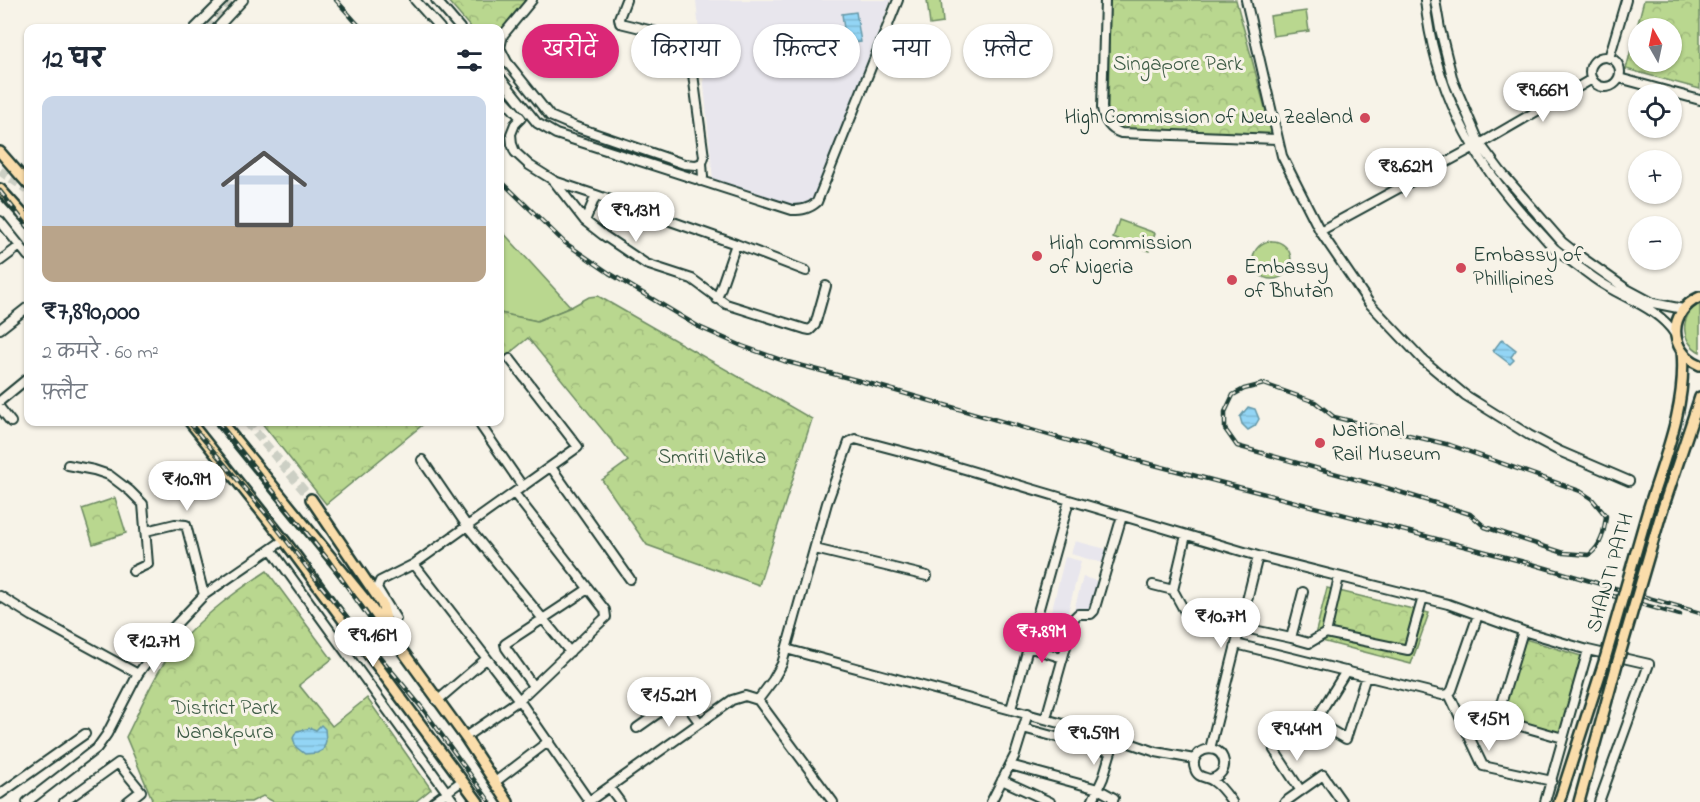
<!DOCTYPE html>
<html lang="hi">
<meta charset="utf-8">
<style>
:root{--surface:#fff;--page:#f2f2f3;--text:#1f2937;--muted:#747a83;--accent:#db2777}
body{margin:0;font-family:"Indie Flower","Playpen Sans Deva",sans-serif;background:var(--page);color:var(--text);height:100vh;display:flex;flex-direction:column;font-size:22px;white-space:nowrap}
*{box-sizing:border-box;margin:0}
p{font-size:20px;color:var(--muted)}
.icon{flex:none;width:33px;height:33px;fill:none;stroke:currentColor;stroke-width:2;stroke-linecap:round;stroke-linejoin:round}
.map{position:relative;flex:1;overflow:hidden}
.panel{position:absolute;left:24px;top:24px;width:480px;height:402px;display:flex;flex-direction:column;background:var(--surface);border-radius:12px;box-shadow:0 2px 4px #0004}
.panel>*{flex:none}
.banner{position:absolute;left:522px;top:24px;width:570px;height:54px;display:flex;gap:12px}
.needle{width:39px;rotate:351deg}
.fabs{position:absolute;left:1628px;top:18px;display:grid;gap:12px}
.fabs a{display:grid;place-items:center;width:54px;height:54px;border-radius:50%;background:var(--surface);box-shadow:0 2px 4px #0004;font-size:30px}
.price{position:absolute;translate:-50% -51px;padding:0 14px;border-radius:21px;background:#fff;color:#222;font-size:20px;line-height:39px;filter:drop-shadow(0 2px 3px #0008)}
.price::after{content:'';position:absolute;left:50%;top:36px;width:18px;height:14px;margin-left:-9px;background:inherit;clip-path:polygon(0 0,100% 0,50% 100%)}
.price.active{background:var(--accent);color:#fff}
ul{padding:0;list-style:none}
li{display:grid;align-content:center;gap:12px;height:318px;padding:0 18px}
li span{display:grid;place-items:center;height:186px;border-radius:12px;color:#555}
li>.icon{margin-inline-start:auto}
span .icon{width:108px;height:108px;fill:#fffc;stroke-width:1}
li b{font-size:26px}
h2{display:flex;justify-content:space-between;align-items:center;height:72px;padding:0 18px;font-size:26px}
.chip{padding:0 21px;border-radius:27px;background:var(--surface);box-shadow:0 2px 4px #0004;font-size:21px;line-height:54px}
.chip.active{background:var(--accent);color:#fff}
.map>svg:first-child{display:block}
.built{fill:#e8e6ed}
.green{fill:#b9d78f;stroke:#6c8a62;stroke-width:1.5}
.park{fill:url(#park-crowns);stroke:#6c8a62;stroke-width:1.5;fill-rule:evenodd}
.water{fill:url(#water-rules);stroke:#6598a8;stroke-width:1.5}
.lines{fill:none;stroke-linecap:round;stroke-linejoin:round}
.major-tunnel{stroke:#cccfc4;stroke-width:9;stroke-dasharray:9 4.5;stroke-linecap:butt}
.minor-casing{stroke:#1f3d34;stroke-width:12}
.major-casing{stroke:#1f3d34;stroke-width:14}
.minor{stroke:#f7f3e8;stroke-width:8}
.major{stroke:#faddab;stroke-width:9}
.rail-casing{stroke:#1f3d34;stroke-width:4.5}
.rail{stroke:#f7f3e8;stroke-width:2;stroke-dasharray:7;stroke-linecap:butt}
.major-bridge-casing{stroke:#1f3d34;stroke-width:14;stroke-linecap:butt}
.major-bridge{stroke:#faddab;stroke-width:9}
.poi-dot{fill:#d1495b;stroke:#f7f3e8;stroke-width:2}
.labels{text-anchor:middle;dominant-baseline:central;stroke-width:6;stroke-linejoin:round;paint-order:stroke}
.park-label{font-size:21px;fill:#3e5c46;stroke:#f7f3e8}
.poi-label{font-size:21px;fill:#1f3d34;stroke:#f7f3e8;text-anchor:start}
.street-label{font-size:21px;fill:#1f3d34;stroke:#f7f3e8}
</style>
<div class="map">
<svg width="1700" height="802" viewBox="0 0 1700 802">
<defs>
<pattern id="park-crowns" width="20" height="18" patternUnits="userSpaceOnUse" patternTransform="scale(1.5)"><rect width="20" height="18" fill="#b9d78f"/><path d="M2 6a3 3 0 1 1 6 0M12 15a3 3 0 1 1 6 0" fill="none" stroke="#9fb97c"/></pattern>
<pattern id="water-rules" width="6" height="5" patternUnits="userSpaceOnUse" patternTransform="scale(1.5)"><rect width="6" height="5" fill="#93d5f5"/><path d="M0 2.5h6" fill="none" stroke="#7eb8d3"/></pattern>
</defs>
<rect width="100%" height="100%" fill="#f7f3e8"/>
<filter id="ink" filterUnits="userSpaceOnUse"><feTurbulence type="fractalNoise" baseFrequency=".0167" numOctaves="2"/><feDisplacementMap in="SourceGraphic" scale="12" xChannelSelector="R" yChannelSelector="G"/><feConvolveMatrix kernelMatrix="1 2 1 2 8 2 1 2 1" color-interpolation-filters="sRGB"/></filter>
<g filter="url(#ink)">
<path class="built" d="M696,0H891L812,202L795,206L713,180Z
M1075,541L1106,549L1102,563L1071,554Z
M1065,557L1081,561L1058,652L1042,649Z
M1083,577L1097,581L1088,614L1074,610Z"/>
<path class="green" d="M927,0H941L943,23L930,25Z
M1306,11L1309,31L1273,36L1270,16Z
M1119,220L1155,233L1149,251L1113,238Z
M500,229L571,307L537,321L500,313Z
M1253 260a19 19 0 1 1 38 0a19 19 0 1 1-38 0Z
M1700,303V352C1679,341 1680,314 1700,303Z"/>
<path class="park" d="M447,0H526L500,33V28H471Z
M1110,0H1236L1272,134L1121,129C1113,124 1111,119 1108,110Z
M1644,0H1700V89L1626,69ZM1671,28V62H1638V28Z
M598,296L812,419L759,585L647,545L602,480L628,461L528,338L500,361V313L537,321L571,307L589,297Z
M261,422H426L326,504Z
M115,498L126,533L93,544L82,509Z
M267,571L332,659L299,685L332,726L367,698L431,789L415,802H274L263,796L251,802H150L152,799L126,737C138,714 152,679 167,659C194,622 229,596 267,571Z
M1327,588L1429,613L1411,664L1314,639Z
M1525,639L1591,659L1561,735L1502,716Z"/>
<path class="water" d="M856,12L861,42L846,44L842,14Z
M1502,339L1516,350L1511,357L1514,360L1510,364L1493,351Z
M1248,407L1255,409L1259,419L1255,426L1248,430L1242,424L1240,417Z
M321,725L325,729L326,741L323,750L317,753L305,754L296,747L293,738L297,731L311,728L316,730Z"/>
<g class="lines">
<path class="major-tunnel" d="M206,28L232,0
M0,171L28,190
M247,422L311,499"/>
<defs>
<path id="minor" d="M415,0L440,28
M436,0L460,28
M532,0L503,35L500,48L507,62L550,116L576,127L684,164L696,165L702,163L704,157L689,44L682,38L620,23L619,18L626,0
M1105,0L1102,108C1104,120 1109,129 1121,133L1277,139
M1246,0L1282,156L1320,231L1369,303L1422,359L1465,395L1529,435L1559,451L1629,481
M1425,0C1434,87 1473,162 1533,225C1540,232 1547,241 1554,248C1567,259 1581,268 1594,278C1621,298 1657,306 1675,334
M1435,0L1440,29L1453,81L1480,144L1501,172L1562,242L1581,257L1625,288L1653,303L1683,309
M195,28L223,0
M217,28L243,0
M1590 72a15 15 0 1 1 30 0a15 15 0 1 1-30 0Z
M1609,58L1626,0
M500,77L537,123L556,134L792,210C802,210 809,209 817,202L898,0
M1619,78L1700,100
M500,95L521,118L515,124L511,134L512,144L515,152L529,165L553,180L585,221L603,235L646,264L692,279L726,304L805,329L810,330L815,325L826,286
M554,181L596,195L585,221
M700,181L703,177L702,163
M596,195L736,244L717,299
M0,221L28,256
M1320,231L1480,144L1592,79
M736,244L806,271
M0,261L20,246
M0,329L28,307
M0,401L28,378
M0,408L11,422
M481,426L523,487
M422,460L467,526L570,652
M68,465L94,470L109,475L130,491L143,504L148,564L133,571
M551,467L630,579
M146,531L175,524L186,525L204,595
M271,549L454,802
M815,549L927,576
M414,564L519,700L589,801
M1339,577L1326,633L1408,650L1423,597
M1153,585L1173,590L1185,612L1240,627L1291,638
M1173,590L1186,535
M1303,592L1291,638L1309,643L1326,633
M0,596L32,616L138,674
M396,619L377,588L380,581L414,564L578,447L510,359
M1523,631L1497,717L1503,721L1563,738
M1236,644L1442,695L1449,694L1452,690L1478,615
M1028,647L1063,658
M786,649L1115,738L1156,752L1194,759
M1346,671L1315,721L1346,739L1366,676
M533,686L506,648L505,644L588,589
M676,689L681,697
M1449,694L1483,766L1552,781
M758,700L773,680L782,664L827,503L849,442L855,439L931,459L1258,556L1448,604L1523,631L1588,650L1649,664L1599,802
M437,701L486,659
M1011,709L1069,501
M1046,718L1074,618L1078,614H1091L1094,611L1122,516
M637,728L681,697L699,722
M1023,728L1111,752
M1291,733L1274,750L1301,791
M1485,734L1500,720
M465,737L519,700L606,617L605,610L514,493
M1210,749L1258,556
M1010,765L1098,789L1114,798L1112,802
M1210,779C1220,777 1227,769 1223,758C1216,741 1188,751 1195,769C1198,779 1206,776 1213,781C1221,786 1227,795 1232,802
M1002,780L1050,802
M495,782L549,741
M609,787L620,802
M0,794L85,734
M27,802L97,748L107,734L138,674L167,634L204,595L284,540
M64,802L118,763L141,791L127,802
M433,802L462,781
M588,802L732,700L745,696L758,700L833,802
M991,802L1015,755L1028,713
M1092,802L1103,778L1115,738
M1285,802L1323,775L1342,802
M1545,802L1588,650"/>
<path id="major" d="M0,152L28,184
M0,189L28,220
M1700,297C1668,311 1667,351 1700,365
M190,422L284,540L478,802
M221,422L364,598L465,737L508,802
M311,499L382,604L389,630
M1648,510C1664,459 1687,406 1682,351
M1661,514L1700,397
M1559,802L1605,659
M1579,802L1617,664"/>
</defs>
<use href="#minor" class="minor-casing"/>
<use href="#major" class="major-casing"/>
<use href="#minor" class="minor"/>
<use href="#major" class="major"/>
<defs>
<path id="rail" d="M336,0L361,28
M500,180L564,242L609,273L699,327L742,346L784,361L879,386L1139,461L1532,564L1700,613
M0,191L28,227
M1264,384L1315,402L1334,417L1450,445L1580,491L1592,499L1606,516C1604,532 1602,545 1589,555L1564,553L1485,527L1470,514L1387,488L1237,446L1225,429V412L1233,395L1244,389Z
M189,422L267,515L318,582L423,709L490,802
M218,422L329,561L370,619
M1613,596L1680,615"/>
</defs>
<use href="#rail" class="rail-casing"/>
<use href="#rail" class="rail"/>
<defs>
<path id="major-bridge" d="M1605,659L1648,510
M1617,664L1661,514"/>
</defs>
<use href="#major-bridge" class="major-bridge-casing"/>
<use href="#major-bridge" class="major-bridge"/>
</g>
</g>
<g class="poi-dot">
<circle cx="1365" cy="118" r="6"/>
<circle cx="1037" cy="256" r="6"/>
<circle cx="1461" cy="268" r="6"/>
<circle cx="1232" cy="280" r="6"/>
<circle cx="1320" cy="443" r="6"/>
</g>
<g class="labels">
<g class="park-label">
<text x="1178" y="65">Singapore Park</text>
<text x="712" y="458">Smriti Vatika</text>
<text x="225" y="709">District Park<tspan x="225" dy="24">Nanakpura</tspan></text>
</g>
<g class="poi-label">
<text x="1353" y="118" text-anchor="end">High Commission of New Zealand</text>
<text x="1049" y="244">High commission<tspan x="1049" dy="24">of Nigeria</tspan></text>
<text x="1473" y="256">Embassy of<tspan x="1473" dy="24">Phillipines</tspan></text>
<text x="1244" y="268">Embassy<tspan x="1244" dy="24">of Bhutan</tspan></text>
<text x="1332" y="431">National<tspan x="1332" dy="24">Rail Museum</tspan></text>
</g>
<g class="street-label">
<text transform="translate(1611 573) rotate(-74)">SHANTI PATH</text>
</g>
</g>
</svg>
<div class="fabs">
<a><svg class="needle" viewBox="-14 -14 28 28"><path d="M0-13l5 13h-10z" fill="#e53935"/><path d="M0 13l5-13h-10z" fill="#747a83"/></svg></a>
<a><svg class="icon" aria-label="locate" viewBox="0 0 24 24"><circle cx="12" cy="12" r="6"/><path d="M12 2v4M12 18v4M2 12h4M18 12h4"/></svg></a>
<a>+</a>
<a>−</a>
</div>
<b class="price" style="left:1543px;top:123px">₹9.66M</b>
<b class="price" style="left:1406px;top:199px">₹8.62M</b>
<b class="price" style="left:636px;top:243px">₹9.13M</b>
<b class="price" style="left:187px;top:512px">₹10.9M</b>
<b class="price" style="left:1221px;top:649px">₹10.7M</b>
<b class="price active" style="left:1042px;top:664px">₹7.89M</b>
<b class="price" style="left:373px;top:668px">₹9.16M</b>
<b class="price" style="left:154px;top:674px">₹12.7M</b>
<b class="price" style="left:669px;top:728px">₹15.2M</b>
<b class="price" style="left:1489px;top:752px">₹15M</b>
<b class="price" style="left:1297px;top:762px">₹9.44M</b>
<b class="price" style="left:1094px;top:766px">₹9.59M</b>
<div class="banner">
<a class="chip active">खरीदें</a>
<a class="chip">किराया</a>
<a class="chip">फ़िल्टर</a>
<a class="chip">नया</a>
<a class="chip">फ़्लैट</a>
</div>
<section class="panel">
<h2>12 घर<svg class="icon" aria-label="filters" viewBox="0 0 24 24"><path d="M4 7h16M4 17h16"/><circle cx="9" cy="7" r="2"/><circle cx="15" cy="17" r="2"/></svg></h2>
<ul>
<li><span style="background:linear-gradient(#c9d6e8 70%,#b9a48a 0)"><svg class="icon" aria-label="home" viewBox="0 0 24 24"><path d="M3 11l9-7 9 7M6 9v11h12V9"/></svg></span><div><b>₹7,890,000</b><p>2 कमरे · 60 m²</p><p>फ़्लैट</p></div></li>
</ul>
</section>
</div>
